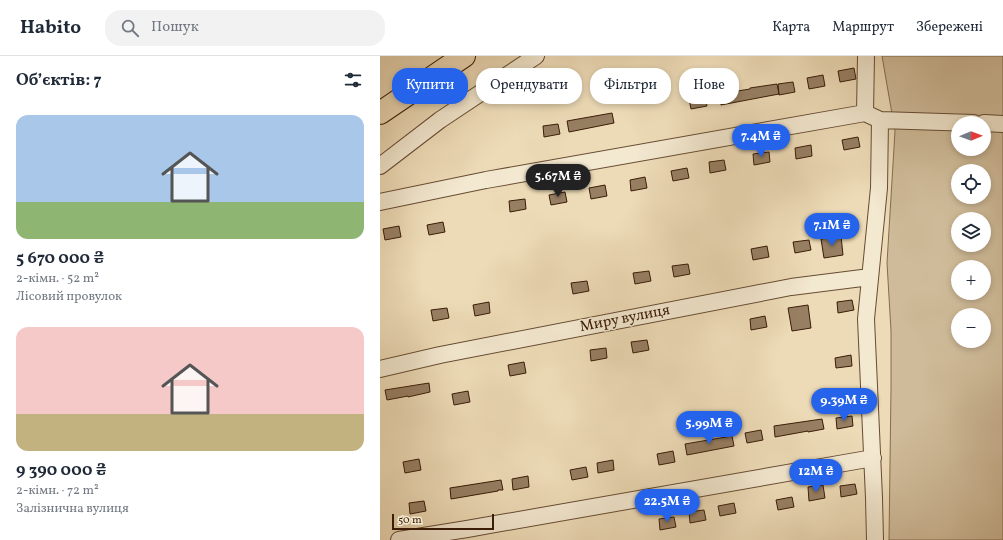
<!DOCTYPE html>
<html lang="uk">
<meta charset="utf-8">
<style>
:root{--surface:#fff;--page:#f2f2f3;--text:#1f2937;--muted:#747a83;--line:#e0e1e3;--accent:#2563eb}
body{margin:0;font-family:Vollkorn,serif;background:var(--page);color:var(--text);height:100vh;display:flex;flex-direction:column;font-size:15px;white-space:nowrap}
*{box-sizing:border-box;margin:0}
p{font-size:13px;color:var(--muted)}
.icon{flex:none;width:22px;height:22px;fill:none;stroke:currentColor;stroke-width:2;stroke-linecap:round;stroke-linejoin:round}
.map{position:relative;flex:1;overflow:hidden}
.side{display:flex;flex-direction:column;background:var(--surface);width:380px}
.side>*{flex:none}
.top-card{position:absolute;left:12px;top:12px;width:380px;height:36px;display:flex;gap:8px}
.needle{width:26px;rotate:89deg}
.buttons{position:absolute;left:571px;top:60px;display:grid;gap:8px}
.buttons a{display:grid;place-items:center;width:40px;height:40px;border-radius:50%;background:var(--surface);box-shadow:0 2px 6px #0003;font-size:20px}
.scale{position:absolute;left:12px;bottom:10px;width:102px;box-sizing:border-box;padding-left:4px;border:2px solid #3a1c07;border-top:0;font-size:11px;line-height:14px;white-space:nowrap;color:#3a1c07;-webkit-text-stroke:3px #f3e8d0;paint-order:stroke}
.price{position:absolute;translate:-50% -34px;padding:0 9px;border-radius:14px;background:var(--accent);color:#fff;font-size:13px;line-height:26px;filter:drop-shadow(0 1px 2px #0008)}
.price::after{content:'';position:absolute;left:50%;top:24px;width:12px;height:9px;margin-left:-6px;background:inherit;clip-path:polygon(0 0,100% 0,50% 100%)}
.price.active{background:#222;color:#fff}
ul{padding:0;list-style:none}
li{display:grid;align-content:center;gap:8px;height:212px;padding:0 16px}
li span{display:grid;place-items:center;height:124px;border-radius:12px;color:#555}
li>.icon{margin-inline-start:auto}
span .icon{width:72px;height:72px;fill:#fffc;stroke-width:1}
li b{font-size:17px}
h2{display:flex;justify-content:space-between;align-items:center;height:48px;padding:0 16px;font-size:17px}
.tag{padding:0 14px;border-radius:16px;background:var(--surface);box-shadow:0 2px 6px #0003;font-size:14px;line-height:36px}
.tag.active{background:var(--accent);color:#fff}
header{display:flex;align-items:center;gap:24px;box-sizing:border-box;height:56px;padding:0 20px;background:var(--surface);border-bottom:1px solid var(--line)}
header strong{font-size:19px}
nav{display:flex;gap:22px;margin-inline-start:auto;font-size:14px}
.search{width:280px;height:36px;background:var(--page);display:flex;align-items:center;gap:10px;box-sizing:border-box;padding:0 14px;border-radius:16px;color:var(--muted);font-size:15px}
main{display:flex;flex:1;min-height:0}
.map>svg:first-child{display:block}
.green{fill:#cfbb99;stroke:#846c50;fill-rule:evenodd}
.building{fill:#977f63;stroke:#3a1c07}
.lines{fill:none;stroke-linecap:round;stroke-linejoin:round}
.street-casing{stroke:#674c33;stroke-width:18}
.highway-casing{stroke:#3a1c07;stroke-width:24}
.street{stroke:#f3e8d0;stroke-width:16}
.highway{stroke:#eddbb7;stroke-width:22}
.labels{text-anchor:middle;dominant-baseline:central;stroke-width:3;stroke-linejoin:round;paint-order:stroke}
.street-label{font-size:15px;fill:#3a1c07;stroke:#f3e8d0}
</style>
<header>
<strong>Habito</strong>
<div class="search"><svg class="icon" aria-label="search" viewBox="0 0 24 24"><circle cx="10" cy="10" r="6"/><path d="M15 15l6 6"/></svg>Пошук</div>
<nav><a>Карта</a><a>Маршрут</a><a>Збережені</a></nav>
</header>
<main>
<section class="side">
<h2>Об’єктів: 7<svg class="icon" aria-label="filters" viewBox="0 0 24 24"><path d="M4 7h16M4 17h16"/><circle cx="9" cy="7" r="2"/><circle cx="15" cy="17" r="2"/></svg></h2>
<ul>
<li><span style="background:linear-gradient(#a9c7e8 70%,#8fb573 0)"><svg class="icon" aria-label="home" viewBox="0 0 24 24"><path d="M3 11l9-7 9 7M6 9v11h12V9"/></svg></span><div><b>5 670 000 ₴</b><p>2-кімн. · 52 m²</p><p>Лісовий провулок</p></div></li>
<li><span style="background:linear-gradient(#f6c9c9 70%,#c2b280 0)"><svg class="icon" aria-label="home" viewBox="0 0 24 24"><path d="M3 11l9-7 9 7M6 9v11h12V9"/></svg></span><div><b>9 390 000 ₴</b><p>2-кімн. · 72 m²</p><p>Залізнична вулиця</p></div></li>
</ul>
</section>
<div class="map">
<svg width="623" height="484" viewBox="0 0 623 484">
<rect width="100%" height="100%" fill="#eddbb7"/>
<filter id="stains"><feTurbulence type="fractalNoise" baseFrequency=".005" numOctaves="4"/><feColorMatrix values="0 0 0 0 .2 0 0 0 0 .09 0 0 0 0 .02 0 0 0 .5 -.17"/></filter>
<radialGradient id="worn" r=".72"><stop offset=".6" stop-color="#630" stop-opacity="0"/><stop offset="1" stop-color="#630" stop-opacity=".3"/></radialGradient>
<path class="green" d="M502,0H623V484H509L511,333V275L507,207L515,75ZM578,67H604V93H578ZM578,115H604V141H578ZM578,163H604V189H578ZM578,211H604V237H578ZM578,259H604V285H578Z"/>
<path class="building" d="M474,12L476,23L460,26L458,15Z
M443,19L445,30L429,33L427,22Z
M413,26L415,36L399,39L398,28Z
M397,28L399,38L341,49L339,38L370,33V32Z
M325,40L327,50L311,53L309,43Z
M232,57L234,67L189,76L187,65Z
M178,68L180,78L164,81L163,70Z
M478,81L480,91L464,94L462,84Z
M431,89L432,100L416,103L415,92Z
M389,96L390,106L374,109L373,98Z
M344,104L346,114L330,117L329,106Z
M307,112L309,122L293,125L291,115Z
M265,121L267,132L251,135L250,124Z
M225,129L227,140L211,143L209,132Z
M185,136L187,146L171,149L169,139Z
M145,143L146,153L130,156L129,145Z
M63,166L65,176L49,179L47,169Z
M19,170L21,181L5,184L3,173Z
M461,180L463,199L444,202L441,183Z
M429,184L431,194L415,197L413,186Z
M387,190L389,201L373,204L371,193Z
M308,208L310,218L294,221L292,210Z
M269,215L271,225L255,228L253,217Z
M207,225L209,235L193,238L191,227Z
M472,244L474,254L458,257L457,246Z
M109,246L110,257L95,260L93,249Z
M428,249L431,272L412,275L408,252Z
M67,252L69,262L53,265L51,254Z
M385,260L387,271L371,274L370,263Z
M267,284L269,294L253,297L251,286Z
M226,292L227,302L211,305L210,294Z
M471,299L472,310L456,312L455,302Z
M144,306L146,317L130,320L128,309Z
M49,327L50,336L28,341V340L7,344L5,334Z
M88,335L90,346L74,349L72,338Z
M472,360L473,370L457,373L456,362Z
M442,363L444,373L428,376V375L395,381L394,370Z
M381,374L383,384L367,387L365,377Z
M352,380L354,390L307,399L305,388Z
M293,395L295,406L279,409L277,398Z
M39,403L41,414L25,417L23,406Z
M233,404L234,414L218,417L217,407Z
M206,411L208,421L192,424L190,414Z
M148,420L149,431L133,434L132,423Z
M121,424L123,434H118V435L71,443L70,432Z
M475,428L477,438L461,441L460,430Z
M443,429L445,442L429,445L428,431Z
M412,441L414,451L398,454L396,444Z
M44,445L46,455L30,458L29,447Z
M354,447L356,457L340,460L338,450Z
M324,454L326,464L310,467L309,456Z
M294,461L296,471L280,474L279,463Z"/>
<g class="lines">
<defs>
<path id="street" d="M486,0L485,57L500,64L499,132L486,263L494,442L495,484
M500,64L594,67
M604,67L623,68
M0,110L60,64L156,0
M0,146L106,124L485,57
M0,313L60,299L411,231L490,221
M19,484L87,473L493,402"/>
<path id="highway" d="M0,57L84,0"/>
</defs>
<use href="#street" class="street-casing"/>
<use href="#highway" class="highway-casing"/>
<use href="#street" class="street"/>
<use href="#highway" class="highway"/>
</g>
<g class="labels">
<g class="street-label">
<text transform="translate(245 263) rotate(-11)">Миру вулиця</text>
</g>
</g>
<rect width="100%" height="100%" filter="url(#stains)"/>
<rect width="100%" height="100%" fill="url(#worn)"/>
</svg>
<div class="buttons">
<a><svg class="needle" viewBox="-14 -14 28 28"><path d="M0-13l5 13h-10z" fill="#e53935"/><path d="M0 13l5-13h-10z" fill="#747a83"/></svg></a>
<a><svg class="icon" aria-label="locate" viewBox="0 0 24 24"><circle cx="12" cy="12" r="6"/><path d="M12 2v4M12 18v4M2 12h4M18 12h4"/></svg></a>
<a><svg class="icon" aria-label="layers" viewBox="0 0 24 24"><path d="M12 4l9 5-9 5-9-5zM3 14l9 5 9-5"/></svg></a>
<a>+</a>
<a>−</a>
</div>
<div class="scale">50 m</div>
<b class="price" style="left:381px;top:102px">7.4M ₴</b>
<b class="price active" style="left:178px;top:142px">5.67M ₴</b>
<b class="price" style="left:452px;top:191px">7.1M ₴</b>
<b class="price" style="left:464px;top:366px">9.39M ₴</b>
<b class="price" style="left:329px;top:389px">5.99M ₴</b>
<b class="price" style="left:436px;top:437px">12M ₴</b>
<b class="price" style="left:287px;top:467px">22.5M ₴</b>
<div class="top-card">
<a class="tag active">Купити</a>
<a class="tag">Орендувати</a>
<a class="tag">Фільтри</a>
<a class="tag">Нове</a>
</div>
</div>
</main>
